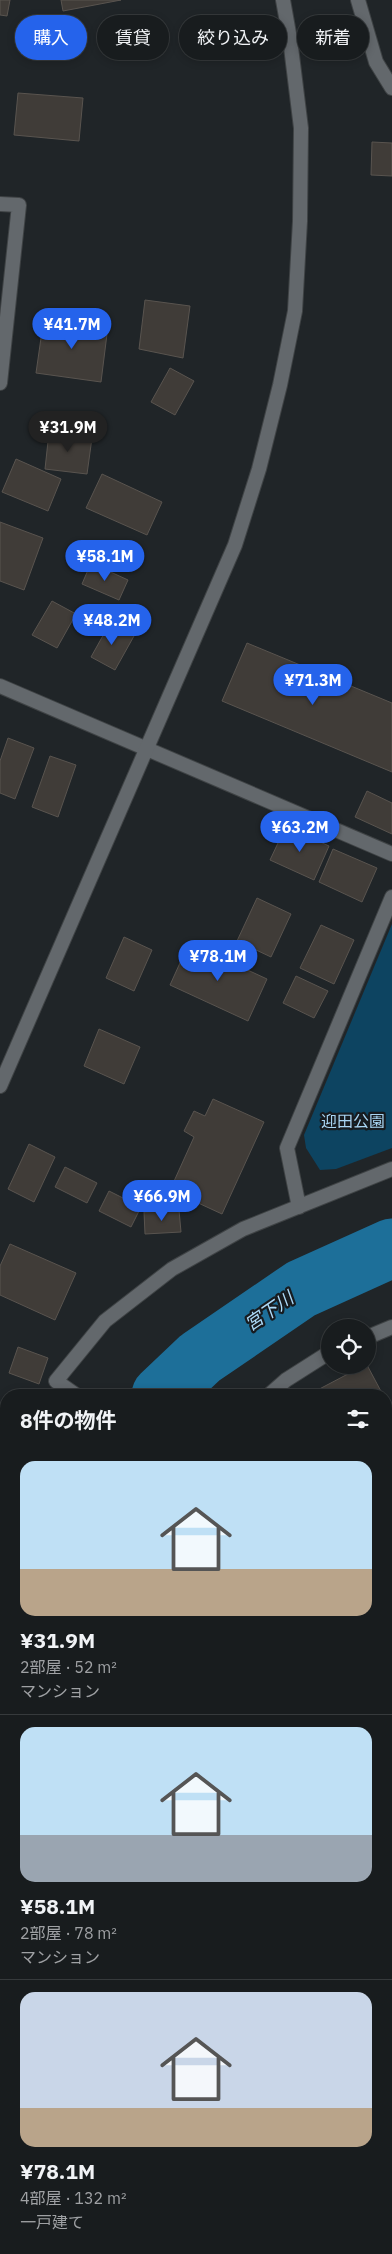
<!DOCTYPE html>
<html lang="ja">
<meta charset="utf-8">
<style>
:root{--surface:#181c1e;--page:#212527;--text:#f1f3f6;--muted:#9fa1a4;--line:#363a3c;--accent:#2563eb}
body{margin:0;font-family:"IBM Plex Sans","Noto Sans JP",sans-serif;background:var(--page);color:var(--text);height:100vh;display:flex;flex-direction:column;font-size:19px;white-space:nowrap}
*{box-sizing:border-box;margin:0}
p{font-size:16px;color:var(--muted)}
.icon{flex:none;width:28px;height:28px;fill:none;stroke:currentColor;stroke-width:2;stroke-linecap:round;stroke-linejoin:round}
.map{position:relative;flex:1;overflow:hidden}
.sheet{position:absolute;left:0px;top:1389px;width:392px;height:866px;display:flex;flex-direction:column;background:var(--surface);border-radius:20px 20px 0 0;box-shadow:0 2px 8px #0003,0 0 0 1px var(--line)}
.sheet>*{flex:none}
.banner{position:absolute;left:15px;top:15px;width:362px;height:45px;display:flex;gap:10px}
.tools{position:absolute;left:321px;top:1319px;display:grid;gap:10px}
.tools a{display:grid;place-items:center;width:55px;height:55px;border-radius:50%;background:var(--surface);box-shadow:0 2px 8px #0003,0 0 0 1px var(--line);font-size:25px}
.price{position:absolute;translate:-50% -42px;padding:0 11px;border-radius:18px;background:var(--accent);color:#fff;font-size:16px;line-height:32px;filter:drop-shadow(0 1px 2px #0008)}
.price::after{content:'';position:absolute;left:50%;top:30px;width:15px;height:11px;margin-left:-8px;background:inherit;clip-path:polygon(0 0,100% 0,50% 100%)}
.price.current{background:#222;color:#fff}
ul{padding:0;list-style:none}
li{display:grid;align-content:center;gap:10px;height:265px;padding:0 20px}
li+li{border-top:1px solid var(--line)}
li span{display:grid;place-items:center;height:155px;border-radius:15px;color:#555}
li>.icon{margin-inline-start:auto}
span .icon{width:90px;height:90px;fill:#fffc;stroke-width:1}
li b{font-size:21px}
h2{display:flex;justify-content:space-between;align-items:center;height:60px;padding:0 20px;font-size:21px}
.pill{padding:0 18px;border-radius:22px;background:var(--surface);box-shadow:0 2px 8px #0003,0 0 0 1px var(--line);font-size:18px;line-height:45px}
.pill.current{background:var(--accent);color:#fff}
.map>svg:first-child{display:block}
.green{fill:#0d4461}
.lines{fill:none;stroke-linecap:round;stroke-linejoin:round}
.river{stroke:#1d6f99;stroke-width:59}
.building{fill:#403c38;stroke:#59544f}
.minor-casing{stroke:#3f4345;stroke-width:16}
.tertiary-casing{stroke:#3f4345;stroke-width:16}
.minor{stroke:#63686c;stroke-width:14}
.tertiary{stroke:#63686c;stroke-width:14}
.labels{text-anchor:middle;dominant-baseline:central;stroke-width:4.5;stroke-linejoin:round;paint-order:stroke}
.park-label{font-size:16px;fill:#a8d5f3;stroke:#171b1f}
.water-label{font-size:18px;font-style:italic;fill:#addaf8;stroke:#171b1f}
</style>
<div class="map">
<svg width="392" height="2254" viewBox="0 0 392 2254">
<rect width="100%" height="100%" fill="#202528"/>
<path class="green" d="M392,924V1148L336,1169L320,1170L306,1148L304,1135Z"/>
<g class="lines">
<path class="river" d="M161,1395L200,1358L301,1289L392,1248
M101,2254L104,2249"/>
</g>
<path class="building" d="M0,0H10L7,16L0,15Z
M61,0H121L63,11Z
M18,93L83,98L79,141L14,135Z
M372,142L392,143V176L371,175Z
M145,300L190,306L183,358L139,349Z
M44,317L108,326L101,382L36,373Z
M170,368L194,381L175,415L151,402Z
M49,432L92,438L87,474L45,469Z
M16,459L61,479L48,511L2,492Z
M102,474L162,502L147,535L86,508Z
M0,522L43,538L24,590L0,581Z
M91,563L128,580L119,600L82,584Z
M52,601L76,614L57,648L32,635Z
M110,623L134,636L115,670L91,657Z
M247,643L392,703V772L222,701Z
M8,738L34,748L15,799L0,793V761Z
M50,756L76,765L58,817L32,807Z
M367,791L392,803V834L355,817Z
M286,826L329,846L314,880L270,860Z
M333,849L377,868L362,902L319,882Z
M257,898L291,914L271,957L237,941Z
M321,925L354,940L334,984L300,968Z
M124,937L152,950L134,991L106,978Z
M189,943L267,979L248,1021L170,985Z
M296,976L328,991L314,1018L283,1003Z
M99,1029L140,1047L124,1084L84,1066Z
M213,1099L264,1122L222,1214L170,1190L194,1137L184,1131L194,1111L205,1116Z
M29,1144L55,1157L34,1202L8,1189Z
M65,1167L97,1183L87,1203L55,1187Z
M109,1191L141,1207L131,1227L99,1211Z
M179,1210L181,1232L145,1234L144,1212Z
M10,1244L76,1273L55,1320L0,1295V1266Z
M18,1347L48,1358L39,1384L9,1373Z
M365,1365H367L383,1395H308Z
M392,1715V1740L386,1743V1718Z
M6,1995V2050L0,2053V1997Z
M386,2057L392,2076V2081L386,2083Z"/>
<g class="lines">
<defs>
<path id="minor" d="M358,0L376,62L392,88
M0,204L19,205L0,383
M0,686L392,854
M299,1207L287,1148L392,897
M368,1337L392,1327
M76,1395L56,1381L105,1321L172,1269L243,1229L392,1169
M269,1395L286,1380L330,1352
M386,1553L392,1561
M386,1841L392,1838
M386,2187L392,2182"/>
<path id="tertiary" d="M0,1086L235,545L259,469L280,385L295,311L300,221L301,128L290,39L283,0
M0,2166L6,2175
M60,2249L64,2254"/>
</defs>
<use href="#minor" class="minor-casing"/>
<use href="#tertiary" class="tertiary-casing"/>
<use href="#minor" class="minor"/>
<use href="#tertiary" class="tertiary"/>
</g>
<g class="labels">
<g class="park-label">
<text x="353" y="1121">迎田公園</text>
</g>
<g class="water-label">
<text transform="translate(269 1311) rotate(-34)">宮下川</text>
</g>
</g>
</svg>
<div class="tools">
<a><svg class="icon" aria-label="locate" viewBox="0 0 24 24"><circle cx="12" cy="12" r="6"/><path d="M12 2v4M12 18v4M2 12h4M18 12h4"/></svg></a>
</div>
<b class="price" style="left:72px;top:350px">¥41.7M</b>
<b class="price current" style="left:68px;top:453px">¥31.9M</b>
<b class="price" style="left:105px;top:582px">¥58.1M</b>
<b class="price" style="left:112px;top:646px">¥48.2M</b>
<b class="price" style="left:313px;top:706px">¥71.3M</b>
<b class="price" style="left:300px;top:853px">¥63.2M</b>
<b class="price" style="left:218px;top:982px">¥78.1M</b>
<b class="price" style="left:162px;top:1222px">¥66.9M</b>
<div class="banner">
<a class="pill current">購入</a>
<a class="pill">賃貸</a>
<a class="pill">絞り込み</a>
<a class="pill">新着</a>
</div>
<section class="sheet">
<h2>8件の物件<svg class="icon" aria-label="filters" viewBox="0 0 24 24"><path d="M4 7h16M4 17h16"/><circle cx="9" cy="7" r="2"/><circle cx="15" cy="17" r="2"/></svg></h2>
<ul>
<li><span style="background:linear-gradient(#bfe0f5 70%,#b9a48a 0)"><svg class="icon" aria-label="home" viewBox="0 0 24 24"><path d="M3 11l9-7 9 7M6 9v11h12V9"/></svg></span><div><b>¥31.9M</b><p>2部屋 · 52 m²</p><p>マンション</p></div></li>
<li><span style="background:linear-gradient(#bfe0f5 70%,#9aa5b1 0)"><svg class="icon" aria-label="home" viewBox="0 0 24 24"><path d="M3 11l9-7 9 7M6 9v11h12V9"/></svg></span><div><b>¥58.1M</b><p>2部屋 · 78 m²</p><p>マンション</p></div></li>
<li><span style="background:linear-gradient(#c9d6e8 75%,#b9a48a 0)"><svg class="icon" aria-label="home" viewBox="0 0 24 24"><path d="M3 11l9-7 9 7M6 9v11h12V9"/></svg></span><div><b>¥78.1M</b><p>4部屋 · 132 m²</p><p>一戸建て</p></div></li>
</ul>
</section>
</div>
